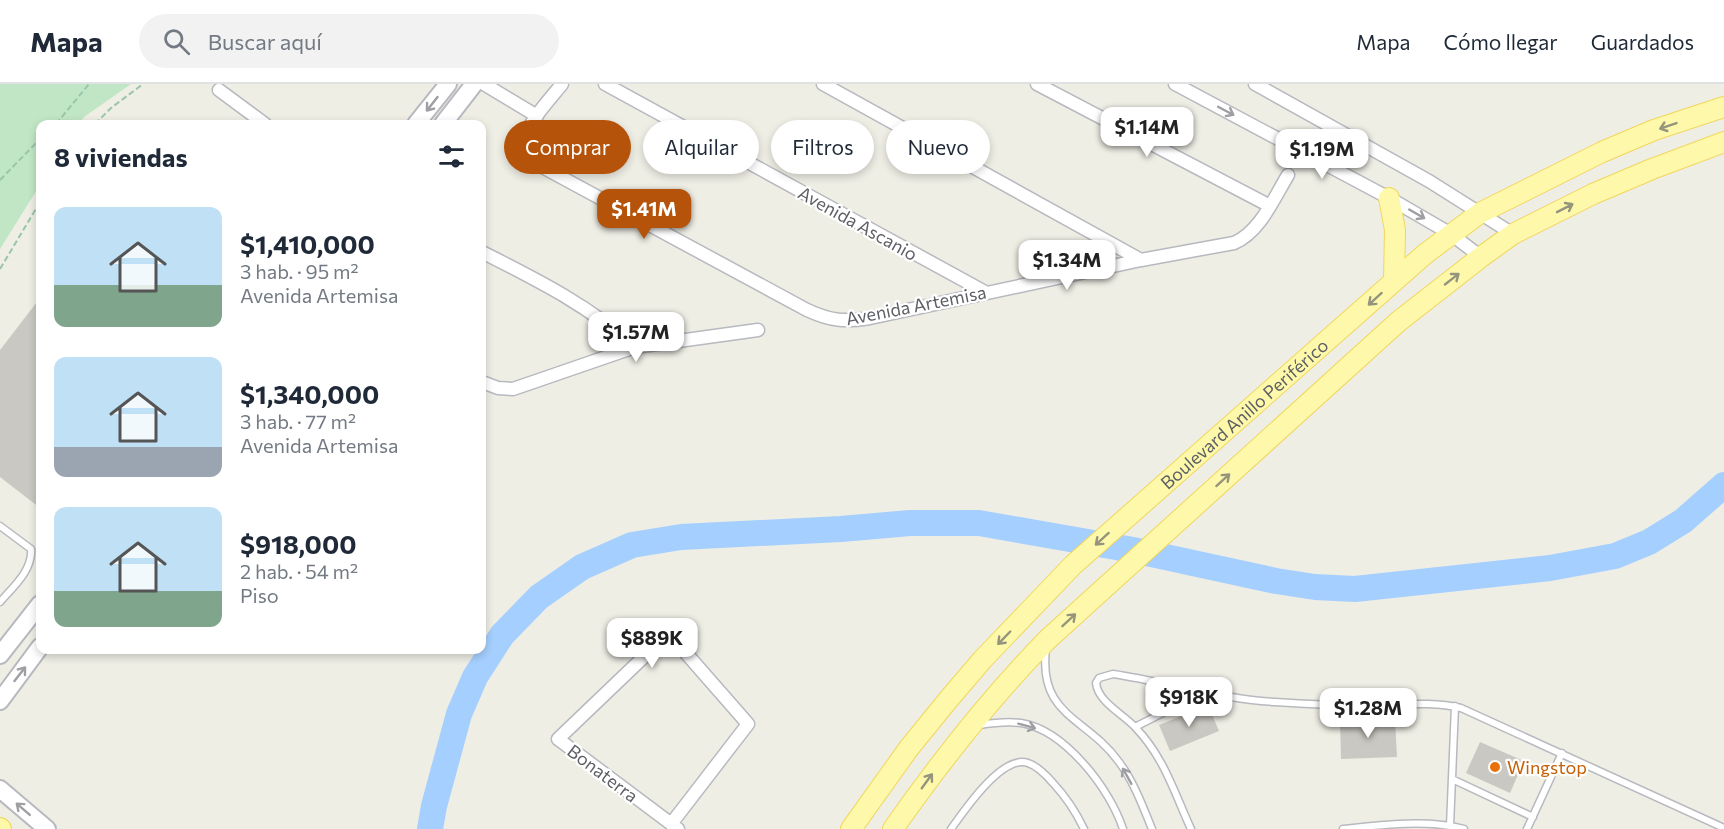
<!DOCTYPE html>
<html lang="es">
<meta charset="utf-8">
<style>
:root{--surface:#fff;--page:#f2f2f3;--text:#1f2937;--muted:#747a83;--line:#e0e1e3;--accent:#b45309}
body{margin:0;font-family:Commissioner,sans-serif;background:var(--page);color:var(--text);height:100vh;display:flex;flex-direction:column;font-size:22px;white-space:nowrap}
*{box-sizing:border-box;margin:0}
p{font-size:20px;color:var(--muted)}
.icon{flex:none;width:33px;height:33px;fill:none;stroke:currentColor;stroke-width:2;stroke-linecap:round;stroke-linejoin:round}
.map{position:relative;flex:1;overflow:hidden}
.drawer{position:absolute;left:36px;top:36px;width:450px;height:534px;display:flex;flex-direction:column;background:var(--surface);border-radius:12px;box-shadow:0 3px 9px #0003}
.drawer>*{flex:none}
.top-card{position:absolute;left:504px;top:36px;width:570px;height:54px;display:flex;gap:12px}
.price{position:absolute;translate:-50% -51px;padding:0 14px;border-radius:12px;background:#fff;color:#222;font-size:20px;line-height:39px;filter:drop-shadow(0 2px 3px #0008)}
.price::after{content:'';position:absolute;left:50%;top:36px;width:18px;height:14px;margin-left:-9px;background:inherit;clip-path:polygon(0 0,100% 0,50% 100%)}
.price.current{background:var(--accent);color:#fff}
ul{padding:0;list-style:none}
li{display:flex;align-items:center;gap:18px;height:150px;padding:0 18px}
li span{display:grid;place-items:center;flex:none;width:168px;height:120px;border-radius:12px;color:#555}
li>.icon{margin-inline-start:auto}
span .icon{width:72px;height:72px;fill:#fffc;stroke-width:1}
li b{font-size:26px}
h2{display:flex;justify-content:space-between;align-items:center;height:72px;padding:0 18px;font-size:26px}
.tag{padding:0 21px;border-radius:27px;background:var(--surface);box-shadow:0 3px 9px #0003;font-size:21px;line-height:54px}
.tag.current{background:var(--accent);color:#fff}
header{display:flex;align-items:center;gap:36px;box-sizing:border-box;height:84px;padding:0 30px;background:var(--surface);border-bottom:2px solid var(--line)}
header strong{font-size:28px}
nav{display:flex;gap:33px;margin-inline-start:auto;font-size:21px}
.search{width:420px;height:54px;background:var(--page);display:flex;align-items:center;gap:15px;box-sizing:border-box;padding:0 21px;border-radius:33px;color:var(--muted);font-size:22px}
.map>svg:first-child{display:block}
.green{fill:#c1e6c5}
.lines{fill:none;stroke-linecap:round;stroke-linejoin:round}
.river{stroke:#a5cffe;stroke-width:26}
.building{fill:#cac8c2}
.service-casing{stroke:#b7b9bf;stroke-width:9}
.minor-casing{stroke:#b7b9bf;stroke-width:15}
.tertiary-casing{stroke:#b7b9bf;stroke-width:20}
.primary-casing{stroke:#f1d65c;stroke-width:22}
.path{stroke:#99c5aa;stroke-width:2;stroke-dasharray:6 3;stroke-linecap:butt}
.service{stroke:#fff;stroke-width:6}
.minor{stroke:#fff;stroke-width:12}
.tertiary{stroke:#fff;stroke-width:16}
.primary{stroke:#fef9aa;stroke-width:20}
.oneway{stroke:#9e9fa3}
.oneway2{stroke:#95957d}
.food-dot{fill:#e8710a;stroke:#fff;stroke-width:2}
.labels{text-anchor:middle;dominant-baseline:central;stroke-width:4.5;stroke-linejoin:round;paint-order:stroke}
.street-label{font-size:18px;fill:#5d5f65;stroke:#fff}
.food-label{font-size:18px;fill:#c56008;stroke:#fff;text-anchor:start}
</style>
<header>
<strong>Mapa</strong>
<div class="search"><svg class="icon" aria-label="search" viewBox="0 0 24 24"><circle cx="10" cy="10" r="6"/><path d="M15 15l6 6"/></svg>Buscar aquí</div>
<nav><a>Mapa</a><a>Cómo llegar</a><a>Guardados</a></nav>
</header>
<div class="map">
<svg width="1724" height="745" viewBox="0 0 1724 745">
<rect width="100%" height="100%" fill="#efeee5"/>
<path class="green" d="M0,0H131L84,33L79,40H40V101L0,165Z"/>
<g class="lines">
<path class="river" d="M430,745L434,722L459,630L475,593L502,551L539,513L582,483L632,461L681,453L841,445L910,439H979L1133,466L1276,497L1315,503L1355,505L1550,484L1615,472L1649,458L1683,437L1724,401"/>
</g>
<path class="building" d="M40,214V424L0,393V266Z
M1208,621L1219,647L1170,667L1159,641Z
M1395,635L1397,673L1341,675L1340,637Z
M1480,658L1524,677L1510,709L1466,689Z"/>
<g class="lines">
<defs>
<path id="service" d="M0,442L31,465C33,486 13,503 0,518
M1046,564C1038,633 1086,632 1119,678C1134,698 1143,723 1152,745
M979,641C992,639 1007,637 1021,639C1065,646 1110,705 1123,745
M1135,643L1204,608
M1452,695L1533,733
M1450,742L1455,622
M951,745C964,727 1002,670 1028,679C1037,682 1047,692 1053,699C1066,713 1076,728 1084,745
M1191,745C1174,708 1164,673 1135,643C1123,630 1098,618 1096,599L1099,594L1113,590C1167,598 1220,615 1275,618C1307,620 1339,622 1371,621C1402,621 1431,617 1461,624L1724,744
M1343,745C1379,741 1429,735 1464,745
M1527,745L1562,669"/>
<path id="minor" d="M484,0L537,32
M562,0C552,13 524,42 524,59C524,68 529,73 535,79L807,226C831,237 844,238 870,234L1141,176L1234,159C1260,148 1274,114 1288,91
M605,0L985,208
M823,0L1141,176
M1037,0L1270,122
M1175,0L1389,114L1451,150L1481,173
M1255,0L1429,97L1513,150
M219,6L265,40
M482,168C537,196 588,221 635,263
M482,298L498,304L513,305L635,263L758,246
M671,740L748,640L678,560L650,567L558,655L678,745"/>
<path id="tertiary" d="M416,40L448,0
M443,40L474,0
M0,571L40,520
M0,617L40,563
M0,705L47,745"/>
<g id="primary">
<path d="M1389,114L1395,146L1394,197"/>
<path d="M0,744L1,745"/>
<path id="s1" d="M851,745L909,664L948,616L983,575L1073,481L1425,170L1480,129L1602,68L1654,46L1724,23"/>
<path d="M893,745C940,678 990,614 1048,555L1399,237L1481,173L1513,150L1593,110L1652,85L1724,58"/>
</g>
</defs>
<use href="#service" class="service-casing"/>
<use href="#minor" class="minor-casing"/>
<use href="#tertiary" class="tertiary-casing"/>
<use href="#primary" class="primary-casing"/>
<path class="path" d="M56,40L89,0
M95,40L111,24L143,0
M0,96L40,55
M0,185L40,118"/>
<use href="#service" class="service"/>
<use href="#minor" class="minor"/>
<use href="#tertiary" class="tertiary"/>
<use href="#primary" class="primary"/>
</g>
<defs><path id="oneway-shaft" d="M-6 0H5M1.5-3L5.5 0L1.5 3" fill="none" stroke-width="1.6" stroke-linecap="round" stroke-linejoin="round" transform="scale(1.5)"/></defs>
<g class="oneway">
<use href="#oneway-shaft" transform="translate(432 20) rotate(128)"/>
<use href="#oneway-shaft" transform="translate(1226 27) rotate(28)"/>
<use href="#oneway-shaft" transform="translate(1417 130) rotate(30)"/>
<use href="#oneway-shaft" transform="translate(20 590) rotate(-52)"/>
<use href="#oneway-shaft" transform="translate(1027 642) rotate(15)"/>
<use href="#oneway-shaft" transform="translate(1127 692) rotate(-119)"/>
<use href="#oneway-shaft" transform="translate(23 725) rotate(-139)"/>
</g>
<g class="oneway2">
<use href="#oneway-shaft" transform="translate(1668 42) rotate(161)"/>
<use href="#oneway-shaft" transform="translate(1565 124) rotate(-27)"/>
<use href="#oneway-shaft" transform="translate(1452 195) rotate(-38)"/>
<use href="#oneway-shaft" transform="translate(1375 215) rotate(138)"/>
<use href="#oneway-shaft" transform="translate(1223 396) rotate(-42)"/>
<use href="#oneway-shaft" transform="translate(1102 455) rotate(138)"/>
<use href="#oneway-shaft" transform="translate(1069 536) rotate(-43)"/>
<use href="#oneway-shaft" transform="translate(1004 554) rotate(134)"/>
<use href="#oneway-shaft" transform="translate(927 697) rotate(-54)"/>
</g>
<circle class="food-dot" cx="1495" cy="683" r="6"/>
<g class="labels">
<g class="street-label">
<text transform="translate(858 139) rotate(29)">Avenida Ascanio</text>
<text transform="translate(916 221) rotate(-11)">Avenida Artemisa</text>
<text stroke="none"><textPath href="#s1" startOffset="574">Boulevard Anillo Periférico</textPath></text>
<text transform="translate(603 689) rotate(37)">Bonaterra</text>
</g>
<g class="food-label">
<text x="1507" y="683">Wingstop</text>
</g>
</g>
</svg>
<b class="price" style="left:1147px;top:74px">$1.14M</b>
<b class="price" style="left:1322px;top:96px">$1.19M</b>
<b class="price current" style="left:644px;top:156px">$1.41M</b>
<b class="price" style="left:1067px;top:207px">$1.34M</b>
<b class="price" style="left:636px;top:279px">$1.57M</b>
<b class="price" style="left:652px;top:585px">$889K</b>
<b class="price" style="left:1189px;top:644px">$918K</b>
<b class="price" style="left:1368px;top:655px">$1.28M</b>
<div class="top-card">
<a class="tag current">Comprar</a>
<a class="tag">Alquilar</a>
<a class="tag">Filtros</a>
<a class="tag">Nuevo</a>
</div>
<section class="drawer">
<h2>8 viviendas<svg class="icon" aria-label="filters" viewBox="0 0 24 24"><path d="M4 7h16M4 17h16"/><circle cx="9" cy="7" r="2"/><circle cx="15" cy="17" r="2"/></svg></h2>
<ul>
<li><span style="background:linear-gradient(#bfe0f5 65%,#7fa58c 0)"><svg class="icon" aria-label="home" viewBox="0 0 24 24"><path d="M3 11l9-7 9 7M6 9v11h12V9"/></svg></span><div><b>$1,410,000</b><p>3 hab. · 95 m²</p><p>Avenida Artemisa</p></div></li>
<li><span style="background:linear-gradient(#bfe0f5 75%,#9aa5b1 0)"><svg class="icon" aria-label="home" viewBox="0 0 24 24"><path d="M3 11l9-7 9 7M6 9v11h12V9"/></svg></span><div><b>$1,340,000</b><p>3 hab. · 77 m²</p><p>Avenida Artemisa</p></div></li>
<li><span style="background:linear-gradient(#bfe0f5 70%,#7fa58c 0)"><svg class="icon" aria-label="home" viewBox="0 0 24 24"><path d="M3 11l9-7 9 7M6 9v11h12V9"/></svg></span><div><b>$918,000</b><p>2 hab. · 54 m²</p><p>Piso</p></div></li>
</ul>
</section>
</div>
